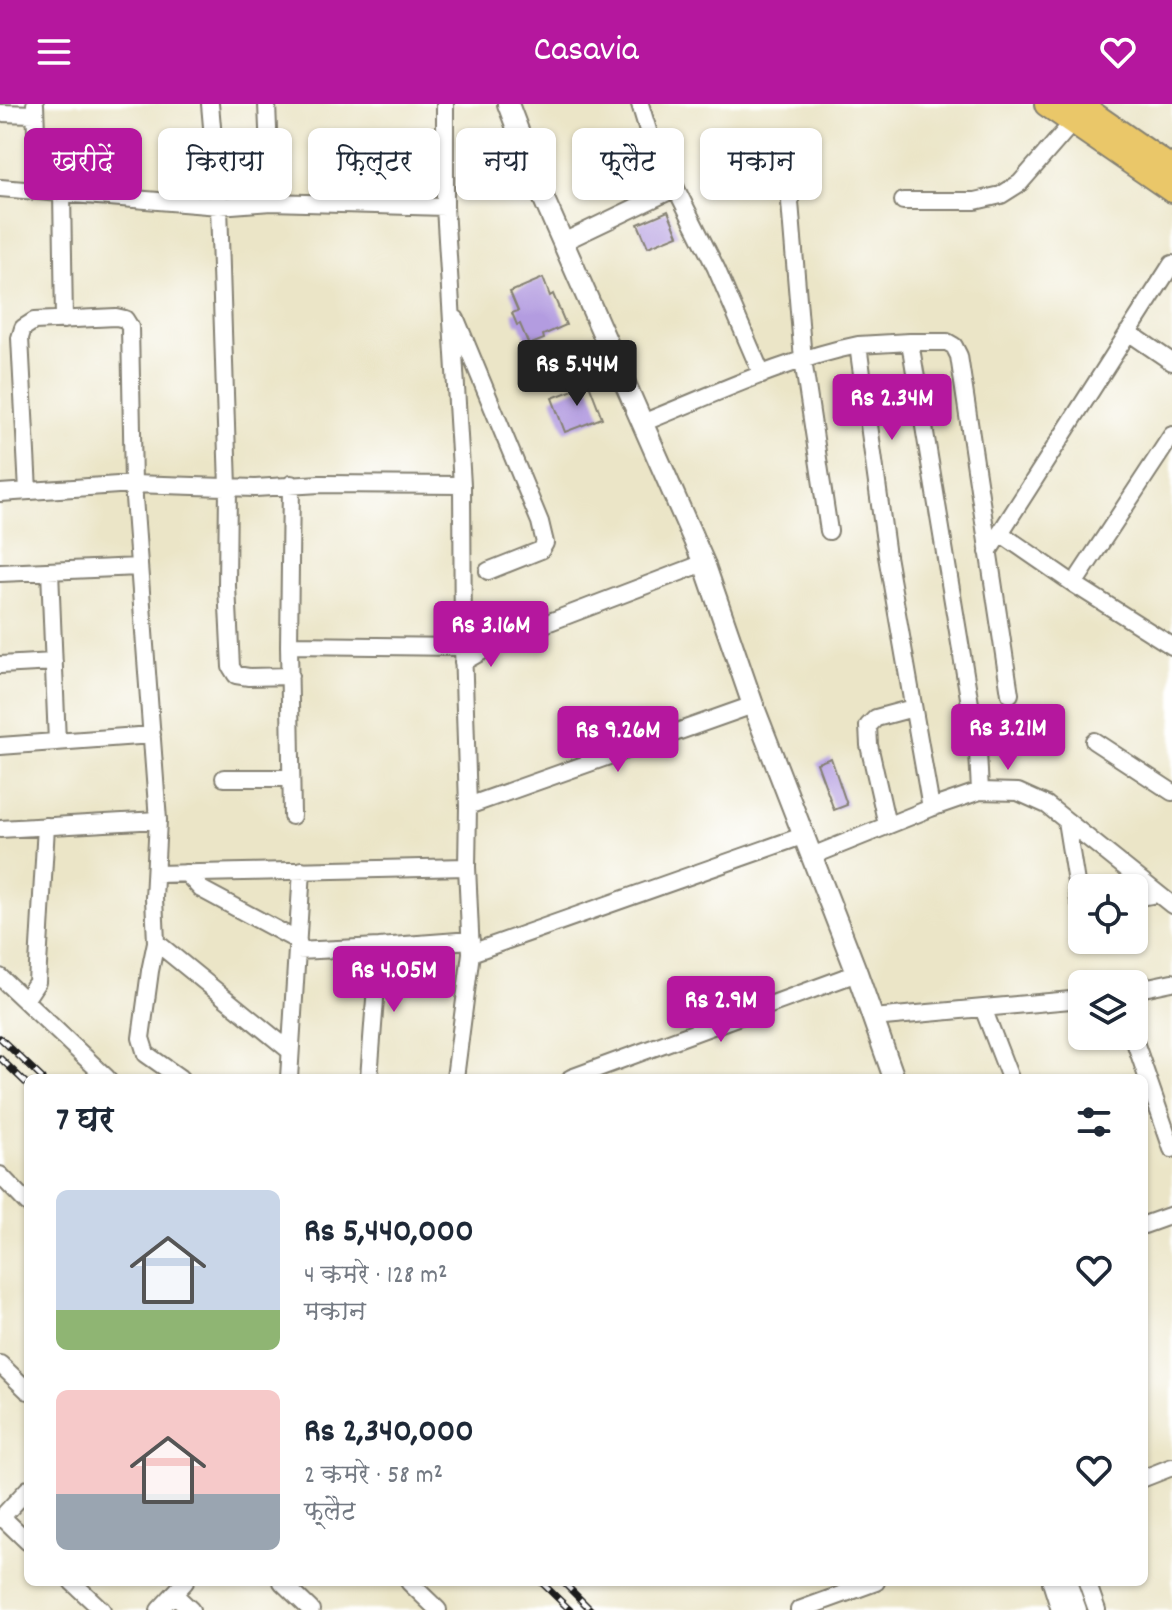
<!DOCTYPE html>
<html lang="hi">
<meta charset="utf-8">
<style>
:root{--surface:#fff;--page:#f2f2f3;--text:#1f2937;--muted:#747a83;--accent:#b5179e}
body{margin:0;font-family:Dekko,"Playpen Sans Deva",sans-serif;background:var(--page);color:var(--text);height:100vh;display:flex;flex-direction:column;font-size:30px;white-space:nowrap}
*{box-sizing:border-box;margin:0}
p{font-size:26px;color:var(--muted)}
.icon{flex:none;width:44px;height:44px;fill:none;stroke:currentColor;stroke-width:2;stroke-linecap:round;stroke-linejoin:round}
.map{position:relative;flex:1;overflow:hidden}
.details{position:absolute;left:24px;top:970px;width:1124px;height:512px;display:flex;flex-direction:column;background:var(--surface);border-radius:12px;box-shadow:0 2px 6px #0004}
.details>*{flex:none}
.hud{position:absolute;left:24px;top:24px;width:1124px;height:72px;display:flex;gap:16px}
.buttons{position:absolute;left:1068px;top:770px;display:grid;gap:16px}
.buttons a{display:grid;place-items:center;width:80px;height:80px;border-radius:12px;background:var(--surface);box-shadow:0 2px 6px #0004;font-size:40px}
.price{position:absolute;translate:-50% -68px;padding:0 18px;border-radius:8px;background:var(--accent);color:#fff;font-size:26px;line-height:52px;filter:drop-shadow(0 2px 4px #0008)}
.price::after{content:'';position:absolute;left:50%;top:48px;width:24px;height:18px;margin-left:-12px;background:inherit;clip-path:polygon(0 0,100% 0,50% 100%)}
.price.on{background:#222;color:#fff}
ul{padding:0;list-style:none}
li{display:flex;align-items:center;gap:24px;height:200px;padding:0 32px}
li span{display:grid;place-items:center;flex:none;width:224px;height:160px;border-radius:12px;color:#555}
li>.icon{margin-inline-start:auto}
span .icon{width:96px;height:96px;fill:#fffc;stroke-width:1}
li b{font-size:34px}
h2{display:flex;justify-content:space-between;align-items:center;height:96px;padding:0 32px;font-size:34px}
.chip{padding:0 28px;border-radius:12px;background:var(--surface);box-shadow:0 2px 6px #0004;font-size:28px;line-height:72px}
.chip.on{background:var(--accent);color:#fff}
header{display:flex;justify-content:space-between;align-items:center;height:104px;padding:0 32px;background:var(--accent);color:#fff;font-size:36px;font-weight:600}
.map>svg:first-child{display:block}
.building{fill:#b39ce0}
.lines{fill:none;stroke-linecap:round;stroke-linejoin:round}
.minor-casing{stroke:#848072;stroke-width:20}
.tertiary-casing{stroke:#848072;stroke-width:24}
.primary-casing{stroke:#848072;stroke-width:28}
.minor{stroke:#fff;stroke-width:16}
.tertiary{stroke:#fff;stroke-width:20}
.primary{stroke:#eac769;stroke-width:24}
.rail-casing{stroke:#1c1c1c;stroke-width:7}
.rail{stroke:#fff;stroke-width:4;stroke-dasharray:12;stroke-linecap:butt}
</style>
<header><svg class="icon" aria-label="menu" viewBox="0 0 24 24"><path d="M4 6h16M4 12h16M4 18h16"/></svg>Casavia<svg class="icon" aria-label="heart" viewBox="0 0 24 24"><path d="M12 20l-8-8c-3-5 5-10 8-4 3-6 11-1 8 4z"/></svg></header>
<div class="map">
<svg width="1172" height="1506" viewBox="0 0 1172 1506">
<rect width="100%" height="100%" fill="#fff"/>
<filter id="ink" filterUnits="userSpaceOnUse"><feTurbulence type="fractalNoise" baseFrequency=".0125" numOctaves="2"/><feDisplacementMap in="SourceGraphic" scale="16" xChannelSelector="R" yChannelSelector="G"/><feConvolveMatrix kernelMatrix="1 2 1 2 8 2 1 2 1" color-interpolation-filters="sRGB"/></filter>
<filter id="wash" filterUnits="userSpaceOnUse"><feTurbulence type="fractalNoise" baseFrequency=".006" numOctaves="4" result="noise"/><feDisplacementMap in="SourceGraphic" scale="32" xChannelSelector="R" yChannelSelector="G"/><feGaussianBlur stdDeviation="1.8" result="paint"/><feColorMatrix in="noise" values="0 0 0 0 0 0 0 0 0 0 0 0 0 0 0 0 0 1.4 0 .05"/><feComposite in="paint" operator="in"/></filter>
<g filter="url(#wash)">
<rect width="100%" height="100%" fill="#ebe5c7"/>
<g id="blocks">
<path class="building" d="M668,107L678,131L648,143L638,120Z
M543,174L550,192L553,190L566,221L543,231L544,235L529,241L520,220L517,221L512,209L518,207L510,188Z
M589,280L602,314L565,328L552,294Z
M831,654L847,701L834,706L817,659Z"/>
</g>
</g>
<g filter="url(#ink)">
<use href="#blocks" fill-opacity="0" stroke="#848072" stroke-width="2"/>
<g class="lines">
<defs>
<path id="minor" d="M35,0L38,86
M210,0L219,102L228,383L227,482L231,563L236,571L249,573L290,572
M267,0L271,98
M445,0V103L462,381L463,543L468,702L467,763L471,849L455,974
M640,0L650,33L716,164L762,271
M0,9L35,10
M0,84L219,102L271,98L445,103
M62,88L64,216
M903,97H975L1001,91L1020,79L1073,18
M790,98L803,256L829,427
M563,138L676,84
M456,215L540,418L545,439L541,446L488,467
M1128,228L1172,258
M910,238H947L954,242L959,252L1010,590
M858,241L910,238L978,648L980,687
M642,319C713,291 784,256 858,241L887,452L931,704
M291,380L289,541L292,712
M28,387L20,234L23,224L34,217L116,213L125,215L130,223L133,380L158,716L154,794L156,838L150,867L141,934L146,950L180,974
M0,389L133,380L255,384L320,380L462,381
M1000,429L1074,480L1172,542
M988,448L1172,160
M50,467L57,638
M0,469L139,463
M1074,480L1172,331
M289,541L463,543
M463,558L500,537L704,459
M0,561L54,558
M1094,637L1172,688
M0,642L152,631
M224,674H291
M468,702L753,601
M1066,717L1079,797L1082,801
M887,721L869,641L868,622L876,614L913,604
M0,725L158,716
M812,752L931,704L980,687L1018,688L1047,701L1172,801
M186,769L201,785L298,837
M156,770L467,763
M1134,794L1157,790
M156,838L289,946
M297,847L379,843L471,836
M471,849L805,731
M0,873L107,974
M1134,886L1172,878
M25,896L37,878L46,722
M983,904L1010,974
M873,914L1082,895
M1133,932L1172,1045
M289,974L302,766
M369,974L379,843
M571,974L857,869
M0,1071L28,1100
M1144,1121L1172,1111
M0,1260L28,1287
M1144,1374L1172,1363
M2,1413L28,1438
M0,1415L28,1385
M72,1478L102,1506
M282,1478L311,1506
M409,1478L438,1506
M1051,1478L1060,1506
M1087,1478L1097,1506
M174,1490L191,1506
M159,1506L185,1478
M799,1506L876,1478"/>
<path id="tertiary" d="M508,0L543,93L704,459L753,601L857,869L894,974
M1066,1478L1076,1506"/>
<path id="primary" d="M1047,0L1172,86
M1078,0L1172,65"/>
</defs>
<use href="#minor" class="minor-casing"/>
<use href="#tertiary" class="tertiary-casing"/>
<use href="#primary" class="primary-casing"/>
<use href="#minor" class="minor"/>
<use href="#tertiary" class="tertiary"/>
<use href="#primary" class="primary"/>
<defs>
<path id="rail" d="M0,934L42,974
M0,954L28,981
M541,1478L570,1506
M563,1478L591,1506"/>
</defs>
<use href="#rail" class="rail-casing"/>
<use href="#rail" class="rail"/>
</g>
</g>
</svg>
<div class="buttons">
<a><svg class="icon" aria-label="locate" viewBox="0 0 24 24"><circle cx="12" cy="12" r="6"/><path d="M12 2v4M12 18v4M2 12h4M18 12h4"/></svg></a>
<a><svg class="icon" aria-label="layers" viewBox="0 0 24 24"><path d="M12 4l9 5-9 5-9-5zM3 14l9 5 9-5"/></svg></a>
</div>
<b class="price on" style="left:577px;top:304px">Rs 5.44M</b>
<b class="price" style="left:892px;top:338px">Rs 2.34M</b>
<b class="price" style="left:491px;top:565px">Rs 3.16M</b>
<b class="price" style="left:1008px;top:668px">Rs 3.21M</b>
<b class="price" style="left:618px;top:670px">Rs 9.26M</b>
<b class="price" style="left:394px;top:910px">Rs 4.05M</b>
<b class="price" style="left:721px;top:940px">Rs 2.9M</b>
<div class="hud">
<a class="chip on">खरीदें</a>
<a class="chip">किराया</a>
<a class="chip">फ़िल्टर</a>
<a class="chip">नया</a>
<a class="chip">फ़्लैट</a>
<a class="chip">मकान</a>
</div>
<section class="details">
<h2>7 घर<svg class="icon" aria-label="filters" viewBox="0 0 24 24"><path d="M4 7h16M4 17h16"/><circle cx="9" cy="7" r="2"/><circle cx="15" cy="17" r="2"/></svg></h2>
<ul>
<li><span style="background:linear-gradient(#c9d6e8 75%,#8fb573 0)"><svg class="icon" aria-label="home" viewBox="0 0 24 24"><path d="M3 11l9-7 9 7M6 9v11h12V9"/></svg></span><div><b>Rs 5,440,000</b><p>4 कमरे · 128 m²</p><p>मकान</p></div><svg class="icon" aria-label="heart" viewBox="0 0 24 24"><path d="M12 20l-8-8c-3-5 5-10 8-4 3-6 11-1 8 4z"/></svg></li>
<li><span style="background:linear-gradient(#f6c9c9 65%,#9aa5b1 0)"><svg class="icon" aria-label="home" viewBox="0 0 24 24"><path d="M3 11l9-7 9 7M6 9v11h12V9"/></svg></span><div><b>Rs 2,340,000</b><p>2 कमरे · 58 m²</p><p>फ़्लैट</p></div><svg class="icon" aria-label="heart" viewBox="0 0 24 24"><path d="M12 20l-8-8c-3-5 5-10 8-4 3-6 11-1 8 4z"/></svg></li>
</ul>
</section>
</div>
